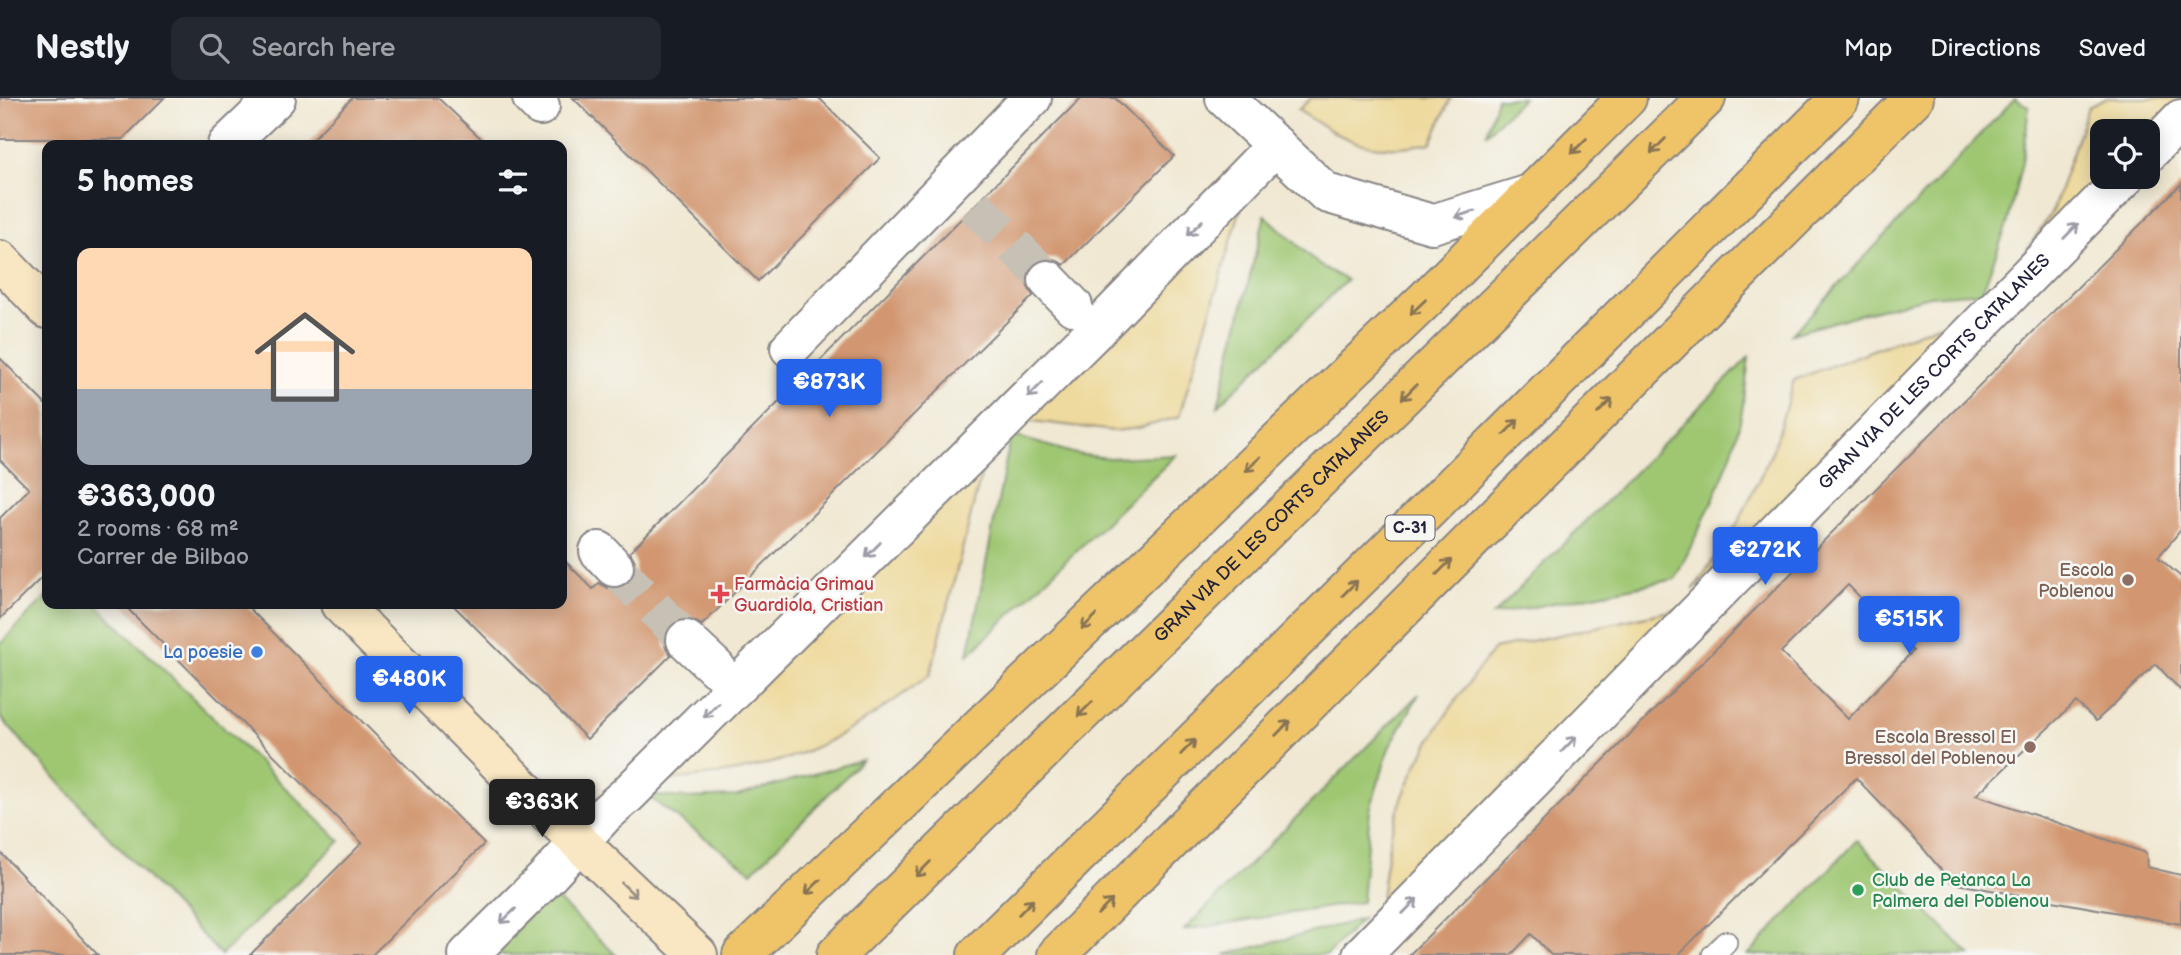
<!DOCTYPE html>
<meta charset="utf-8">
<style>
:root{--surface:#171b24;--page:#242831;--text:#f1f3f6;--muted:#9ea1a6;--line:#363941;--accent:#2563eb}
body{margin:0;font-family:"Balsamiq Sans",sans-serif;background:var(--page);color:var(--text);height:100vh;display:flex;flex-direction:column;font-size:26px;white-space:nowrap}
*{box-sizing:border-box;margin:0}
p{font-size:23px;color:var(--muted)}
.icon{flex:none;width:38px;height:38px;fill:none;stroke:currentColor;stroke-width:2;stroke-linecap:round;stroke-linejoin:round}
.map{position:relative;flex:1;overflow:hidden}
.side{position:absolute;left:42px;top:42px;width:525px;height:469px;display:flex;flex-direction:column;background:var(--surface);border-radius:14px;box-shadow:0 4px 18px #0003}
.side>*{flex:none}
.tools{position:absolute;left:2090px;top:21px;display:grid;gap:14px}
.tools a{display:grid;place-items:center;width:70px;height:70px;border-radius:14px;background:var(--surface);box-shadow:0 4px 18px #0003;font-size:35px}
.price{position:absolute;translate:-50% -60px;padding:0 16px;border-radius:7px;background:var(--accent);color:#fff;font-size:23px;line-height:46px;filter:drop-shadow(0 2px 4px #0008)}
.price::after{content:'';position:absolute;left:50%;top:42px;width:21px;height:16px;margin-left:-10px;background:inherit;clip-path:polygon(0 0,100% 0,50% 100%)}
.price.active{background:#222;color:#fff}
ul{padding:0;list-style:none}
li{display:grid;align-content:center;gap:14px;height:371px;padding:0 35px}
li+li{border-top:2px solid var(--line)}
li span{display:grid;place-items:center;height:217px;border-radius:14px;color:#555}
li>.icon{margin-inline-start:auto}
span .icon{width:126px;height:126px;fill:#fffc;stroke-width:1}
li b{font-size:30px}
h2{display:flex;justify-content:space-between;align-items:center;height:84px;padding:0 35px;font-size:30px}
header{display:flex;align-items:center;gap:42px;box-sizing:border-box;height:98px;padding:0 35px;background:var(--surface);border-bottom:2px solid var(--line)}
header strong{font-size:33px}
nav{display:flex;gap:38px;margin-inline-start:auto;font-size:24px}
.search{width:490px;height:63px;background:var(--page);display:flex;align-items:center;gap:18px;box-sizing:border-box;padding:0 24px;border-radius:14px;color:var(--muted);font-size:26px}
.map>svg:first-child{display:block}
.green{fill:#9fc772;stroke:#607456;stroke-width:2}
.sand{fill:#eeda9e;stroke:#887e6c;stroke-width:2}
.building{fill:#d29771;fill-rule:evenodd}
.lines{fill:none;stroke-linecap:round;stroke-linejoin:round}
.street-tunnel{stroke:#c7c0b4;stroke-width:38;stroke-dasharray:38 19;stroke-linecap:butt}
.lane-casing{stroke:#898586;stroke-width:24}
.street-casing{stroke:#898586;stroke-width:42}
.secondary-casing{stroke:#898586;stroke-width:42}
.primary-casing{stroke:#898586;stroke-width:42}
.highway-casing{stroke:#898586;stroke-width:42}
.lane{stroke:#fff;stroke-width:21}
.street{stroke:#fff;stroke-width:38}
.secondary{stroke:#f9e7c3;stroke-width:38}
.primary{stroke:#efc469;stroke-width:38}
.highway{stroke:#efc469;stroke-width:38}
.oneway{stroke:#887352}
.oneway2{stroke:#9c9ca7}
.oneway3{stroke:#988e86}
.education-dot{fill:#8d6e63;stroke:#f6f6f2;stroke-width:2.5}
.health-dot{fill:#e0444e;stroke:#f6f6f2;stroke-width:2.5}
.shop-dot{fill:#3f7fe0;stroke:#f6f6f2;stroke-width:2.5}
.leisure-dot{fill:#2e9e5b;stroke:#f6f6f2;stroke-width:2.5}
.labels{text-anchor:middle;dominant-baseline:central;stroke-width:5;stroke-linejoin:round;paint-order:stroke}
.shield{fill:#f6f6f2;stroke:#626272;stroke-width:2}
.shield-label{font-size:16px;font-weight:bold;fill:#22223b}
.street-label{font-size:18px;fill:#22223b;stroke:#f6f6f2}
.education-label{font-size:18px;fill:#785e54;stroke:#f6f6f2;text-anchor:end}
.health-label{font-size:18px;fill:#be3a42;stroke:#f6f6f2;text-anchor:start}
.shop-label{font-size:18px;fill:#366cbe;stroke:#f6f6f2;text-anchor:end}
.leisure-label{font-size:18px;fill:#27864d;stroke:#f6f6f2;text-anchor:start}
</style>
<header>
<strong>Nestly</strong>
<div class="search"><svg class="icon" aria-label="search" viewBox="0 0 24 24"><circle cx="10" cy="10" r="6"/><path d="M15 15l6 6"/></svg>Search here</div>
<nav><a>Map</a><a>Directions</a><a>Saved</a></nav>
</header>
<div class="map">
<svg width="2181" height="857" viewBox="0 0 2181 857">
<rect width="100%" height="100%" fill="#f6f6f2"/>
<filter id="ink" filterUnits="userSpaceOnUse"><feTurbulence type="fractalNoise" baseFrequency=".0143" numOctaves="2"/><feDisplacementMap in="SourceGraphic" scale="14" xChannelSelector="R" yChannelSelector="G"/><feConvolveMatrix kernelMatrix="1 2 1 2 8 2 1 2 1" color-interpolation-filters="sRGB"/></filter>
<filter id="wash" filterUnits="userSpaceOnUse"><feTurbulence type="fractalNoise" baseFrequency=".00686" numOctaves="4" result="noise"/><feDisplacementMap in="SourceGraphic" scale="28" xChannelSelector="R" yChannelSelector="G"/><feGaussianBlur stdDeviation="1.57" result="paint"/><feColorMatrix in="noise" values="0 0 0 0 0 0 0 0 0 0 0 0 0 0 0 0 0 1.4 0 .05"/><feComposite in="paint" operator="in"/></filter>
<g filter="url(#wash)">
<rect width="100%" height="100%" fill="#f0e8d2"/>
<path class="green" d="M1497,0H1523L1486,36Z
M2015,0L2029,9L2022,64L2008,124L1982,194L1930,198L1857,217L1792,236Z
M1265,117L1319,167L1347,182L1218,308Z
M1749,259C1746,287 1743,316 1735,343C1721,391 1696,437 1675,481L1493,517Z
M1011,337L1076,356L1109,360L1176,357L968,557Z
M47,498V506H96L340,743L221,857L97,726L0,619V546Z
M1419,596L1389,650L1370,712L1362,804L1184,832Z
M862,662L752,774L646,697L688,700L737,698Z
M1857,742L1970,857H1748Z
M550,794L616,857H486Z
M1362,821L1327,857H1224Z"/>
<path class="sand" d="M1311,0H1451L1431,45C1369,56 1350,46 1298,12Z
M2107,0H2181V13L2147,33H2102V79L2007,183L2053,112L2088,9Z
M1245,96L1179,319L1139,330L1114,333L1024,322Z
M1967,216L1693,492L1739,423L1772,354L1794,282Z
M986,358L930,577C889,606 849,637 802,655C755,673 705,679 655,683Z
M1684,510L1380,811C1383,784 1386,758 1392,732C1410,663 1451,607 1494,551Z"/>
<g id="blocks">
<path class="building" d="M0,0H164L123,41H0Z
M352,0H438L488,47H307Z
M573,0H819L880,60L758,183Z
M1081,0H1115L1174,58L1064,167L1055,161H1043L1032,167L1027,177V187L1033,198L702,527L690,521H680L671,527L665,538V548L671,557L587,641L452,506H562V460L593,491L599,485L608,490H618L628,485L635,475V463L630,454Z
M2181,86V432L2158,459L2181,479V593L2156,566L2096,623L2076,604L1976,697L2146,755L2147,769L2181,777V826L1952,785L1922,749L1856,680L1678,857H1551L1531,836L1511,857H1409ZM1848,487L1913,553L1848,621L1781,554Z
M0,260L47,308V474L0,521V420L29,391L0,362Z
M123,506H245L484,746L372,857H250L362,745Z
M0,754L98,857H0Z"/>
</g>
</g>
<g filter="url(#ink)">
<use href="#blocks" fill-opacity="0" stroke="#898586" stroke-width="2"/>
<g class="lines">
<path class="street-tunnel" d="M974,107L1048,182
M614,469L686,542"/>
<defs>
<path id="lane" d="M1713,857L1726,844"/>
<g id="street">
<path d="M532,0L540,8"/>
<path d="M1225,0L1326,95L1432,126L1530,96"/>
<path d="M227,47L276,0"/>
<path d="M2147,56L2181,21"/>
<path d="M1048,182L1073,208"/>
<path d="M790,250L1032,0"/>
<path d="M599,453L614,469"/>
<path d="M686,542L716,570"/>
<path d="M468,857L548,778L604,717L627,697L1096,232L1276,47"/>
<path id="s1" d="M1362,857L2125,79"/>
</g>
<path id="secondary" d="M0,162L47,211
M340,506L542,709L698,857"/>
<path id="primary" d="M742,857L1425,202L1627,0
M1057,857L1914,0"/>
<g id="highway">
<path id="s2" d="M836,857L1706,0"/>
<path d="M977,857L1417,423L1840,0"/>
</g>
</defs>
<use href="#lane" class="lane-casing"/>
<use href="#street" class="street-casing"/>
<use href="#secondary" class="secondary-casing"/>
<use href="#primary" class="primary-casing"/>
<use href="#highway" class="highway-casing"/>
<use href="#lane" class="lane"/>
<use href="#street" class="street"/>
<use href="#secondary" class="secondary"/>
<use href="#primary" class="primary"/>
<use href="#highway" class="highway"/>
</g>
<defs><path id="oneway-shaft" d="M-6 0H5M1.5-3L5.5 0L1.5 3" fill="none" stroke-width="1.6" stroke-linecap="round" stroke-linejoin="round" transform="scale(1.75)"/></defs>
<g class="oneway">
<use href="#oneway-shaft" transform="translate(1579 48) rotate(135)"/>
<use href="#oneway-shaft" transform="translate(1658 48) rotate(135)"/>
<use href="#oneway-shaft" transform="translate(1418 209) rotate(136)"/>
<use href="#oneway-shaft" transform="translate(1409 294) rotate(135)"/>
<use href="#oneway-shaft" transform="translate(1605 308) rotate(-45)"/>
<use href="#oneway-shaft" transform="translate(1511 329) rotate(-45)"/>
<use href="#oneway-shaft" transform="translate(1253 366) rotate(136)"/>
<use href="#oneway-shaft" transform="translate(1444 469) rotate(-45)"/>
<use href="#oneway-shaft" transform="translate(1350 490) rotate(-45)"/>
<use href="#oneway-shaft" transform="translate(1089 524) rotate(136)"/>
<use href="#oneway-shaft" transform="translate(1085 611) rotate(135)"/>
<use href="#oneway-shaft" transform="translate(1283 630) rotate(-45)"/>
<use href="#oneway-shaft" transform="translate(1188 649) rotate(-45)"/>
<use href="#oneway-shaft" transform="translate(923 771) rotate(135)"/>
<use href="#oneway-shaft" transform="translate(813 789) rotate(136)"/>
<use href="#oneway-shaft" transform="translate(1026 809) rotate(-45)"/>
<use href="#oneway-shaft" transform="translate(1105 809) rotate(-45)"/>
</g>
<g class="oneway2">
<use href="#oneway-shaft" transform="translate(1465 116) rotate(163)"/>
<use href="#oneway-shaft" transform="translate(1195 130) rotate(134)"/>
<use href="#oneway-shaft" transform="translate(2071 133) rotate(-46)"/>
<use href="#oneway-shaft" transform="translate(1035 292) rotate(135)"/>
<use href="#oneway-shaft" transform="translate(873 452) rotate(135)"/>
<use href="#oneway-shaft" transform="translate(711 612) rotate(135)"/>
<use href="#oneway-shaft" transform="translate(1569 646) rotate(-46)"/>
<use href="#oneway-shaft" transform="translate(1410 808) rotate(-46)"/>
<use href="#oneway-shaft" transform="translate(508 818) rotate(136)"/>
</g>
<use class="oneway3" href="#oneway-shaft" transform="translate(629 792) rotate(44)"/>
</g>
<g class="education-dot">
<circle cx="2128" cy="482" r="7"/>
<circle cx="2030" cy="649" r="7"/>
</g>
<path class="health-dot" d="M716.5 485.5h7v7h7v7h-7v7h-7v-7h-7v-7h7z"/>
<circle class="shop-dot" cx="257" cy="554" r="7"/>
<circle class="leisure-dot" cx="1858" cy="792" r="7"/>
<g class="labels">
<rect class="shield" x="1385.5" y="417.5" width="49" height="25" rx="5"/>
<g class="shield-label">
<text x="1410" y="430">C-31</text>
</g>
<g class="street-label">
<text stroke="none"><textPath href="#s1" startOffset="817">GRAN VIA DE LES CORTS CATALANES</textPath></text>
<text stroke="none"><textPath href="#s2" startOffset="611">GRAN VIA DE LES CORTS CATALANES</textPath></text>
</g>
<g class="education-label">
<text x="2114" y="472">Escola<tspan x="2114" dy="21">Poblenou</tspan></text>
<text x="2016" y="639">Escola Bressol El<tspan x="2016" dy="21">Bressol del Poblenou</tspan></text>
</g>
<g class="health-label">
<text x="734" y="486">Farmàcia Grimau<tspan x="734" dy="21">Guardiola, Cristian</tspan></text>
</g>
<g class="shop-label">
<text x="243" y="554">La poesie</text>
</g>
<g class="leisure-label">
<text x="1872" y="782">Club de Petanca La<tspan x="1872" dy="21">Palmera del Poblenou</tspan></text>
</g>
</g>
</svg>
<div class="tools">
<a><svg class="icon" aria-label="locate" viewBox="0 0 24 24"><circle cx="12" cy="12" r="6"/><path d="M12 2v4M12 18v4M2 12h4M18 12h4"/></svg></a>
</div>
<b class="price" style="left:829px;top:321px">€873K</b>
<b class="price" style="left:1765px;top:489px">€272K</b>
<b class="price" style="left:1909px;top:558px">€515K</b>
<b class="price" style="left:409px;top:618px">€480K</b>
<b class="price active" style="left:542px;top:741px">€363K</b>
<section class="side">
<h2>5 homes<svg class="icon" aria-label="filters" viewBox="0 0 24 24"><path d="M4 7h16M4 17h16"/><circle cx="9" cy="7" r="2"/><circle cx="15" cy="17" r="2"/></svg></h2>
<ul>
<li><span style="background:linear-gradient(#ffd9b3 65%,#9aa5b1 0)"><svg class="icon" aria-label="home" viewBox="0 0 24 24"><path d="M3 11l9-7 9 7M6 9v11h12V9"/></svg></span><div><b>€363,000</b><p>2 rooms · 68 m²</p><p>Carrer de Bilbao</p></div></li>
</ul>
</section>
</div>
